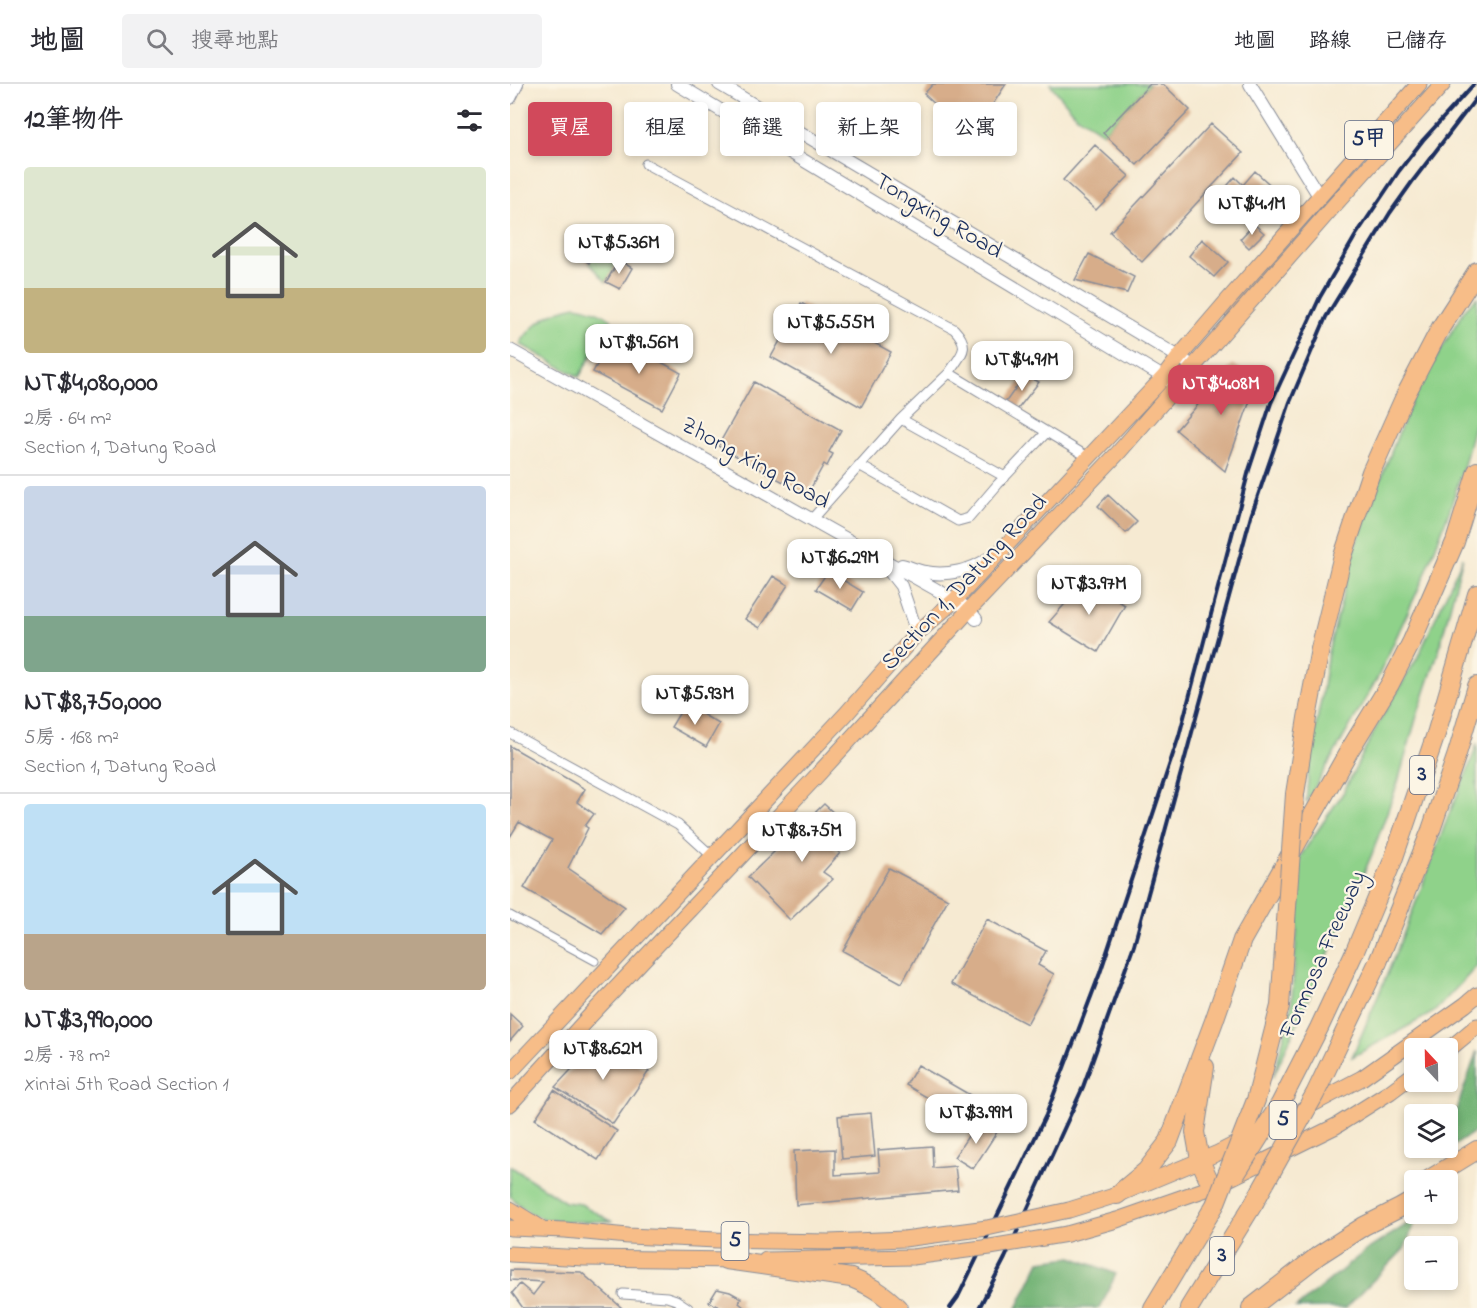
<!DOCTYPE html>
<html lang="zh-TW">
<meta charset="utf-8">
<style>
:root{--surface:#fff;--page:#f2f2f3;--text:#2b2b33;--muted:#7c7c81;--line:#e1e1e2;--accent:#d1495b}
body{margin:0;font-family:"Indie Flower","LXGW WenKai TC",sans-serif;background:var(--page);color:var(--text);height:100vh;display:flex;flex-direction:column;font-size:22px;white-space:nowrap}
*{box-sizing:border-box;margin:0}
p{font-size:20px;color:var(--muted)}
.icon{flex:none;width:33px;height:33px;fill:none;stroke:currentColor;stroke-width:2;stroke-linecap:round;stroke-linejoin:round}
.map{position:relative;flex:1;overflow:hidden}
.sheet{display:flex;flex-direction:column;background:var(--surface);width:510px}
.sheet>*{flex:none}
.banner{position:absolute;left:18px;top:18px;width:570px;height:54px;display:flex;gap:12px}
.needle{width:39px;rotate:338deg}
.fabs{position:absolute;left:894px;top:954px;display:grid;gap:12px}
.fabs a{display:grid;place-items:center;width:54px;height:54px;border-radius:6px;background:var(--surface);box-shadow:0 3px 9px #0003;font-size:30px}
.price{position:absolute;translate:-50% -51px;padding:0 14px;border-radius:12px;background:#fff;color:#222;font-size:20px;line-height:39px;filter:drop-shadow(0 2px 3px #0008)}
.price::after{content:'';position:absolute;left:50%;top:36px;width:18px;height:14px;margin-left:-9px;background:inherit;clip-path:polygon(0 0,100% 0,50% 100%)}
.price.on{background:var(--accent);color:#fff}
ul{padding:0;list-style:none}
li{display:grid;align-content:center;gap:12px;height:318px;padding:0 24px}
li+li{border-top:2px solid var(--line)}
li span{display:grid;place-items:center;height:186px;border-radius:6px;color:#555}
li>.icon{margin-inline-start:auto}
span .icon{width:108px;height:108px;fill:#fffc;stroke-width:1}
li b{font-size:26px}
h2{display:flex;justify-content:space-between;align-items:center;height:72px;padding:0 24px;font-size:26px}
.pill{padding:0 21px;border-radius:6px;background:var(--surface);box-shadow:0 3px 9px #0003;font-size:21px;line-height:54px}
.pill.on{background:var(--accent);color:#fff}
header{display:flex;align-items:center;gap:36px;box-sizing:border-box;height:84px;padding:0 30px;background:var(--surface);border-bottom:2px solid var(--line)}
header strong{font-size:28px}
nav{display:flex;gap:33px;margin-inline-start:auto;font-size:21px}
.search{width:420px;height:54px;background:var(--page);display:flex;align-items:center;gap:15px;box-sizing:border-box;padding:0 21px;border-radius:6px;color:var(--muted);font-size:22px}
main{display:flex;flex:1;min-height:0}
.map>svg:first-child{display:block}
.green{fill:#8fd28a;stroke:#558074;stroke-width:1.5}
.forest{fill:#73b476;stroke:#47726a;stroke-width:1.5}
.building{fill:#d7ad8a}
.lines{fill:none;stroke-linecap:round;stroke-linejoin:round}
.pedestrian-casing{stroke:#888c98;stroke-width:9}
.minor-casing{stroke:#888c98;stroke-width:11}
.tertiary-casing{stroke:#888c98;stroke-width:14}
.primary-casing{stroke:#888c98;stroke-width:17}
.motorway-casing{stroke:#888c98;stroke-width:20}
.pedestrian{stroke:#fff;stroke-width:7}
.minor{stroke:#fff;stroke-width:9}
.tertiary{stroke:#fff;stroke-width:12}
.primary{stroke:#f7bd88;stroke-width:15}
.motorway{stroke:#f7bd88;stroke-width:18}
.rail{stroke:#1b2f5e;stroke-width:4}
.primary-bridge-casing{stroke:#888c98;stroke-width:17;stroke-linecap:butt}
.motorway-bridge-casing{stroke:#888c98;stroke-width:20;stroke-linecap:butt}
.primary-bridge{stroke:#f7bd88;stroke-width:15}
.motorway-bridge{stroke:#f7bd88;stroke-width:18}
.labels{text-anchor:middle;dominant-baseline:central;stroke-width:4.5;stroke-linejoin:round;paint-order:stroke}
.shield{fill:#fcf5e5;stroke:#5e6a86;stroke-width:1.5}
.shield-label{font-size:22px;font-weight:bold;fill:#1b2f5e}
.street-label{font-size:24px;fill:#1b2f5e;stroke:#fcf5e5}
</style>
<header>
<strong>地圖</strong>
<div class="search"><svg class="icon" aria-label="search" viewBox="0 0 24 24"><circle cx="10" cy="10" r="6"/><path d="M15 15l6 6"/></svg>搜尋地點</div>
<nav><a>地圖</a><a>路線</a><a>已儲存</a></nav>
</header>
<main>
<section class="sheet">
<h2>12筆物件<svg class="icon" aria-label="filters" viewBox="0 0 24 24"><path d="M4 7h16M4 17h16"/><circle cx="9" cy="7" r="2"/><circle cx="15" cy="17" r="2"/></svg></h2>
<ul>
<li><span style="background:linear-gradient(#dfe7d0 65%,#c2b280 0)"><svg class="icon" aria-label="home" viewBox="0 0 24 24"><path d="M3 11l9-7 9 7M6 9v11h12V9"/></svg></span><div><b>NT$4,080,000</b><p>2房 · 64 m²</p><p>Section 1, Datung Road</p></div></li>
<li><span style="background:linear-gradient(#c9d6e8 70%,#7fa58c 0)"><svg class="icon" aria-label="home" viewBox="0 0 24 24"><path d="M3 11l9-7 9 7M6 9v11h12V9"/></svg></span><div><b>NT$8,750,000</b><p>5房 · 168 m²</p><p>Section 1, Datung Road</p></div></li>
<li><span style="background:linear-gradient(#bfe0f5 70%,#b9a48a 0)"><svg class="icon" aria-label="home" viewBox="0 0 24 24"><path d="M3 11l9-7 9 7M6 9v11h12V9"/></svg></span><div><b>NT$3,990,000</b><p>2房 · 78 m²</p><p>Xintai 5th Road Section 1</p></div></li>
</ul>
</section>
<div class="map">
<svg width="967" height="1224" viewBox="0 0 967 1224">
<rect width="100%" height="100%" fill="#fcf5e5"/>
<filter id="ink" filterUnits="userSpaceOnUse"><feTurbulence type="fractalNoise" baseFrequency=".0167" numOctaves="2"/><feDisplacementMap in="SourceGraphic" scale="12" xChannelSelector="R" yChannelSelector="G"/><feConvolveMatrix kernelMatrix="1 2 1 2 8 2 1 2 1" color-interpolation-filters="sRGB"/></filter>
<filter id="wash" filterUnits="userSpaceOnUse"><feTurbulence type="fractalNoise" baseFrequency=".008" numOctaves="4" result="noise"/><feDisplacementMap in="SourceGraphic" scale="24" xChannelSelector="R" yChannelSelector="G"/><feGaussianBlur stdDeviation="1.35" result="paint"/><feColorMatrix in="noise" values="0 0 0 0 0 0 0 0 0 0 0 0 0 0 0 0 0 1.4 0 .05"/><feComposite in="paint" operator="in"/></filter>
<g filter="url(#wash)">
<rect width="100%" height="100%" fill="#f6ead2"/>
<path class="green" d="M540,0H640L593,49L566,31Z
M86,167L109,176L96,198L79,179Z
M967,213V330L954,381L939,428L914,493L868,593L796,719L800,672L811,616L818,568L833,512L846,460L887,353L905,310L955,225Z
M66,222C79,224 91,228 102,236L69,293L10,260C22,239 43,226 66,222Z
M953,473L929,566L906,635L888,698L862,770L839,824L763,993L781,927L789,819L787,777L833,709L870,636L908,573Z
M967,659V882L924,928L842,973C876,895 908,816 937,735C947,710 960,685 967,659Z
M0,1082L55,1118L71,1120L101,1137C80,1137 44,1140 26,1132C16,1128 7,1119 0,1112Z"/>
<path class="forest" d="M967,967V1046L945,1061L941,1041Z
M907,1134L894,1165L836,1224H786L855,1167Z
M562,1173L606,1190L590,1224H507L530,1177Z"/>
<g id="blocks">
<path class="building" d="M423,0H496L472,37L460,28L447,41L414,10Z
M640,0H653L680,26L627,81L593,49Z
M701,40L733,69L632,178L600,148Z
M585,61L619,92L586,126L553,96Z
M745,87L768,108L755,123L738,108L725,122L711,109L725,93L733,101Z
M802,122L813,132L721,237L710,228Z
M744,140L754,149L739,164L730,155Z
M692,155L718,178L704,193L679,172Z
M72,157L86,167L79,179L64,170Z
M579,170L624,193L617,209L565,196Z
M109,176L122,184L110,205L96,198Z
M291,219L381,268L351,323L261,273Z
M122,262L171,289L152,325L83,288L96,265L113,275Z
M723,280L752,299L741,314L715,387L666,346Z
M515,291L529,298L507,326L495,319Z
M244,298L331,346L319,368L323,370L317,382L314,380L297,411L208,362Z
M598,411L627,438L616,449L588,422Z
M318,487L353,508L342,526L306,505Z
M263,492L278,501L250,544L235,535Z
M575,497L615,521L588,568L539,538Z
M175,620L209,640L196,663L161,643Z
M0,662L75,705L67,718L84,730L75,742L78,744L58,784L115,823L92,850L14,804L42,756L9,738L0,753Z
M314,720L341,745L323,764L330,769L313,788L323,795L280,836L238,793Z
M379,784L438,815L392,899L333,867Z
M477,835L536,867L528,881L544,890L517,940L441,900Z
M0,930L13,942L0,957Z
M88,957L139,987L103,1040L45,1003Z
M408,981L467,1015L455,1036L396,1001Z
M44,1006L107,1047L88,1076L25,1035Z
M361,1029L365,1072L332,1075L328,1032Z
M469,1036L487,1048L463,1085L444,1073Z
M422,1062L423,1084L445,1082L448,1106L286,1121L284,1067L325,1065V1091L370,1088L368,1066Z
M0,1186L71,1188L112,1224H13L2,1209L10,1200L23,1211L33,1198L0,1196Z
M207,1205L220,1208L231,1214L229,1219L235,1224H211L199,1218Z"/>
</g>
</g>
<g filter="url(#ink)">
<use href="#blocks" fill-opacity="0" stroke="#888c98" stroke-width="1.5"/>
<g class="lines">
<defs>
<path id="pedestrian" d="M0,831L85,877"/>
<path id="minor" d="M136,80L444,245C462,264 451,270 439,289
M391,335L495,393
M349,381L448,437L459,434L488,400L537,348
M301,436L391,335L439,289L578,373
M0,649L168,741L202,772
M113,1210L157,1213L166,1216L178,1224"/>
<path id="tertiary" d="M167,0L668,302
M209,0L669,273L684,283
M740,0L809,112
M0,14L7,0
M0,266L445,516L459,526L466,535
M373,479L391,502L407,549
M392,481C400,483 408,487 415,488C436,492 462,487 479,474"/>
<path id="primary" d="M938,966L967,942
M0,988L336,630L407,549L445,516L654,293L669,273L718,216L909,0
M0,1020L78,934L301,698L459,526L608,369L821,125L933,0
M0,1125L31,1144
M559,1126L607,1111L708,1069L765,1040L852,994L955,921L967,911
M0,1144L55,1146L118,1152L207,1156L319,1158L394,1155
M557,1150L607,1136L702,1103L826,1042L880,1008L904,990
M0,1170L74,1174L226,1176
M256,1176L403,1173"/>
<path id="motorway" d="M785,710L797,634L810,565L832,475L861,388L895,312L931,243L967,187
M845,867L883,776L926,650L967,510
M868,878L921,746L947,670L967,602
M695,983L685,1048L690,1076L702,1103
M918,1096L967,1066
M607,1111L636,1087L659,1057L704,937L732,856L839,667L880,600L902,557L945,458L967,387
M216,1176L341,1194C361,1202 372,1208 388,1224
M643,1224L705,1121
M679,1224L744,1119
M741,1224L809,1171L854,1142L890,1124L904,1116"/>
</defs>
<use href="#pedestrian" class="pedestrian-casing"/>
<use href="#minor" class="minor-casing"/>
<use href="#tertiary" class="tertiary-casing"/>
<use href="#primary" class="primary-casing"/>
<use href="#motorway" class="motorway-casing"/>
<use href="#pedestrian" class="pedestrian"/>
<use href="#minor" class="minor"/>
<use href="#tertiary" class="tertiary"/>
<use href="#primary" class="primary"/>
<use href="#motorway" class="motorway"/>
<path class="rail" d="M440,1224L448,1213L536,1031L590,889L669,652L739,386L761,319L810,213L846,151L889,87L913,56L964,0
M469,1224L495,1174L573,1003L624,861L741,432L780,318L816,233L880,129L902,98L967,13"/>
<defs>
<path id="primary-bridge" d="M394,1155L477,1144L559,1126
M403,1173L480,1163L557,1150"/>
<path id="motorway-bridge" d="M726,1090L770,1020L809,944L845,867
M744,1119L805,1010L868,878
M705,1121L746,1016L770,922L785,710"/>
</defs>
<use href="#primary-bridge" class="primary-bridge-casing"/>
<use href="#motorway-bridge" class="motorway-bridge-casing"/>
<use href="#primary-bridge" class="primary-bridge"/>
<use href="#motorway-bridge" class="motorway-bridge"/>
</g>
</g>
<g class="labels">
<g class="shield">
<rect x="835" y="37" width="48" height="38" rx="4.5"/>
<rect x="900" y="672" width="24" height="38" rx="4.5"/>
<rect x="759.5" y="1017" width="27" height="38" rx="4.5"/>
<rect x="211.5" y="1138" width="27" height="38" rx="4.5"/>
<rect x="700" y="1153" width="24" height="38" rx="4.5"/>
</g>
<g class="shield-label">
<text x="859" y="56">5甲</text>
<text x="912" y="691">3</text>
<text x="773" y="1036">5</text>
<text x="225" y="1157">5</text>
<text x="712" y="1172">3</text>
</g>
<g class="street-label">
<text transform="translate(428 133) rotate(31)">Tongxing Road</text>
<text transform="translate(245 380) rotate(29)">Zhong Xing Road</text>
<text transform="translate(455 499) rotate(-47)">Section 1, Datung Road</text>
<text transform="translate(814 871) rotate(-66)">Formosa Freeway</text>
</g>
</g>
</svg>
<div class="fabs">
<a><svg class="needle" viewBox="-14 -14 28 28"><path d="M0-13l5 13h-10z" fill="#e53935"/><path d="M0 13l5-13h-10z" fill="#7c7c81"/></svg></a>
<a><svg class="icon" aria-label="layers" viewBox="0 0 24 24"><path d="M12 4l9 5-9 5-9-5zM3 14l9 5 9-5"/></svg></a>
<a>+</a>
<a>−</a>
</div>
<b class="price" style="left:742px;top:152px">NT$4.1M</b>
<b class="price" style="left:109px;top:191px">NT$5.36M</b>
<b class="price" style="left:321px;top:271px">NT$5.55M</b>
<b class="price" style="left:129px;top:291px">NT$9.56M</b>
<b class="price" style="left:512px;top:308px">NT$4.91M</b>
<b class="price on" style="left:711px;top:332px">NT$4.08M</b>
<b class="price" style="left:330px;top:506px">NT$6.29M</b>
<b class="price" style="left:579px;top:532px">NT$3.97M</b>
<b class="price" style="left:185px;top:642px">NT$5.93M</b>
<b class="price" style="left:292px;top:779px">NT$8.75M</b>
<b class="price" style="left:93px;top:997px">NT$8.62M</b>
<b class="price" style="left:466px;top:1061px">NT$3.99M</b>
<div class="banner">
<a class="pill on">買屋</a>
<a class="pill">租屋</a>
<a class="pill">篩選</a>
<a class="pill">新上架</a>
<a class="pill">公寓</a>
</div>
</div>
</main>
